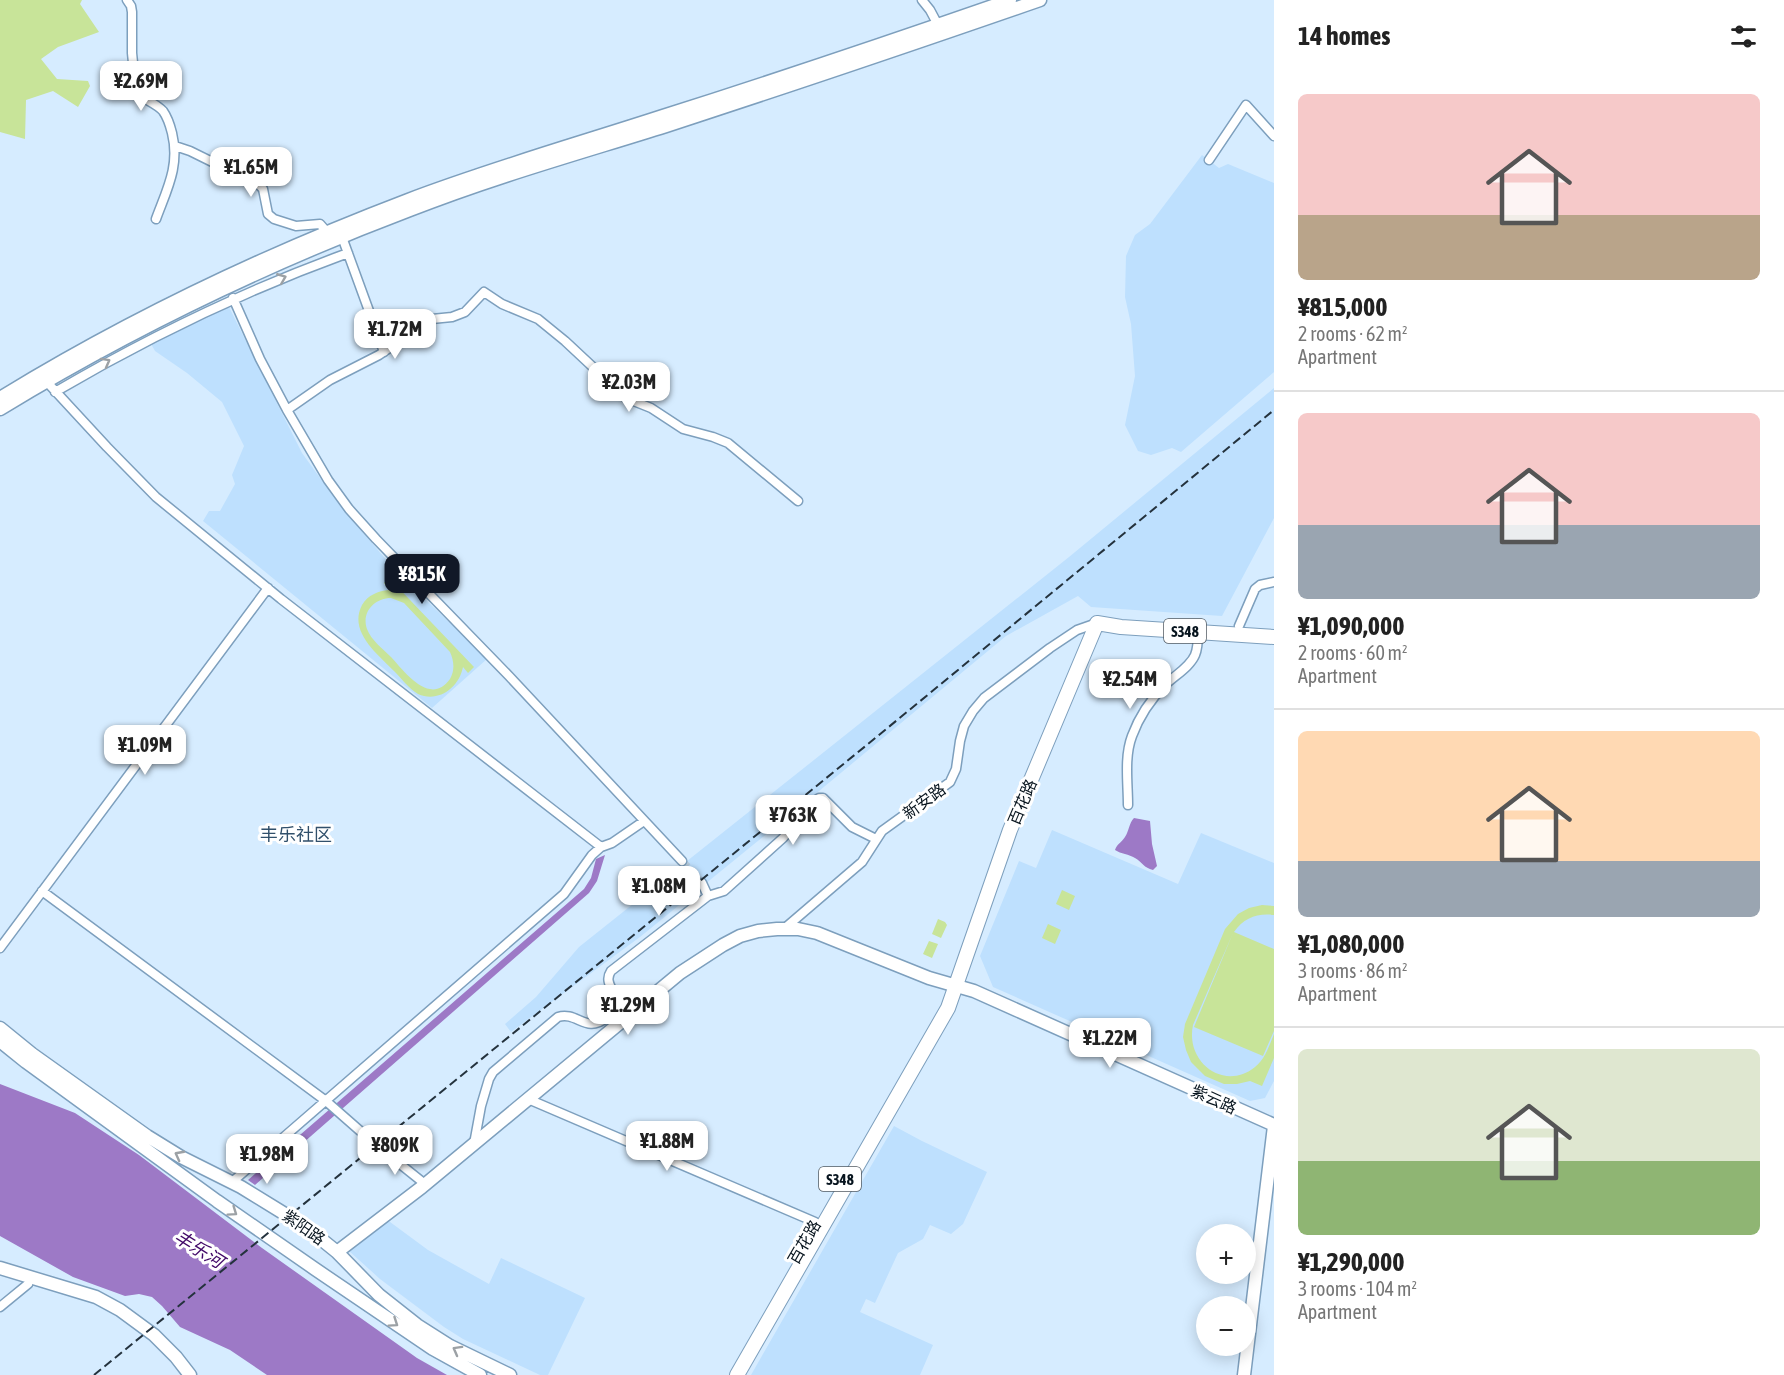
<!DOCTYPE html>
<meta charset="utf-8">
<style>
:root{--surface:#fff;--page:#f2f2f2;--text:#222;--muted:#767676;--line:#e0e0e0;--accent:#111827}
body{margin:0;font-family:"Asap Condensed","Noto Sans SC",sans-serif;background:var(--page);color:var(--text);height:100vh;display:flex;flex-direction:column;font-size:22px;white-space:nowrap}
*{box-sizing:border-box;margin:0}
p{font-size:20px;color:var(--muted)}
.icon{flex:none;width:33px;height:33px;fill:none;stroke:currentColor;stroke-width:2;stroke-linecap:round;stroke-linejoin:round}
.map{position:relative;flex:1;overflow:hidden}
.drawer{display:flex;flex-direction:column;background:var(--surface);width:510px}
.drawer>*{flex:none}
.controls{position:absolute;left:1196px;top:1224px;display:grid;gap:12px}
.controls a{display:grid;place-items:center;width:60px;height:60px;border-radius:50%;background:var(--surface);box-shadow:0 3px 15px #0003;font-size:30px}
.price{position:absolute;translate:-50% -51px;padding:0 14px;border-radius:12px;background:#fff;color:#222;font-size:20px;line-height:39px;filter:drop-shadow(0 2px 3px #0008)}
.price::after{content:'';position:absolute;left:50%;top:36px;width:18px;height:14px;margin-left:-9px;background:inherit;clip-path:polygon(0 0,100% 0,50% 100%)}
.price.on{background:var(--accent);color:#fff}
ul{padding:0;list-style:none}
li{display:grid;align-content:center;gap:12px;height:318px;padding:0 24px}
li+li{border-top:2px solid var(--line)}
li span{display:grid;place-items:center;height:186px;border-radius:9px;color:#555}
li>.icon{margin-inline-start:auto}
span .icon{width:108px;height:108px;fill:#fffc;stroke-width:1}
li b{font-size:26px}
h2{display:flex;justify-content:space-between;align-items:center;height:72px;padding:0 24px;font-size:26px}
main{display:flex;flex:1;min-height:0}
.map>svg:first-child{display:block}
.built{fill:#bee0fe}
.green{fill:#c8e499;fill-rule:evenodd}
.water{fill:#9d79c6}
.lines{fill:none;stroke-linecap:round;stroke-linejoin:round}
.street-tunnel{stroke:#b7ccdd;stroke-width:8;stroke-dasharray:8 4;stroke-linecap:butt}
.street-casing{stroke:#7d9fbd;stroke-width:11}
.secondary-casing{stroke:#7d9fbd;stroke-width:15}
.primary-casing{stroke:#7d9fbd;stroke-width:16}
.street{stroke:#fff;stroke-width:8}
.secondary{stroke:#fff;stroke-width:12}
.primary{stroke:#fff;stroke-width:14}
.rail{stroke:#24323d;stroke-width:2;stroke-dasharray:9 4.5;stroke-linecap:butt}
.oneway{stroke:#9ca1a5}
.labels{text-anchor:middle;dominant-baseline:central;stroke-width:6;stroke-linejoin:round;paint-order:stroke}
.shield{fill:#fff;stroke:#515a62;stroke-width:1.5}
.shield-label{font-size:15px;font-weight:bold;fill:#07141e}
.street-label{font-size:16px;fill:#07141e;stroke:#fff}
.neighbourhood-label{font-size:18px;fill:#31506b;stroke:#fff}
.water-label{font-size:18px;font-style:italic;fill:#400767;stroke:#fff}
</style>
<main>
<div class="map">
<svg width="1274" height="1375" viewBox="0 0 1274 1375">
<rect width="100%" height="100%" fill="#d6ecff"/>
<path class="built" d="M1202,155L1219,168L1228,164L1274,183V372L1181,452L1172,448L1151,455L1138,451L1125,425L1135,376L1131,324L1125,297L1126,256L1135,235L1150,224Z
M228,305L302,453L342,508L395,570L487,659L432,708L203,521L209,511H220L235,484L232,475L244,446L222,402L187,373L155,351L150,342Z
M1274,388V518L1222,616L1091,607L1078,596L1006,636L807,801L640,937L511,1032L505,1024L536,997L579,947L1069,557Z
M1052,830L1178,884L1201,833L1274,863V1081L1265,1098L1250,1101L993,987L980,956L1019,861L1036,868Z
M894,1126L922,1141L987,1172L963,1224L951,1234L930,1225L923,1239L898,1253L875,1303L866,1299L860,1312L933,1345L920,1375H751Z
M386,1219L428,1250L489,1284L501,1258L585,1298L548,1375H540L463,1339L444,1327L380,1279L349,1251L352,1245Z"/>
<path class="green" d="M0,0H82L80,4L99,32L58,47L41,59L57,79L88,81L90,86L78,107L53,91L26,100L25,139L0,132Z
M389,578L474,667L468,673L463,667C459,688 438,703 418,694C409,689 401,678 394,671C378,654 348,632 362,605C368,595 378,591 389,590L384,583ZM391,598L404,603L450,652C454,661 455,670 450,679C430,707 404,671 391,657C383,649 371,640 367,629C361,612 375,598 391,598Z
M1062,890L1075,896L1069,910L1056,904Z
M1262,905L1274,906V915C1257,913 1244,918 1234,932L1274,949V1031L1263,1056L1194,1027L1233,933L1193,1025C1185,1062 1224,1092 1255,1067C1265,1059 1269,1046 1274,1034V1058L1262,1086L1250,1081L1237,1084H1224L1205,1076L1191,1062L1186,1050L1183,1037L1185,1024L1225,929L1238,914L1249,908Z
M938,919L945,922L947,925L941,938L932,934Z
M1048,924L1061,930L1055,944L1042,938Z
M929,941L938,944L932,958L923,954Z"/>
<path class="water" d="M1134,818L1150,821L1152,844L1157,866L1153,870C1144,868 1142,862 1135,858C1129,854 1121,854 1115,850C1117,844 1121,843 1125,837C1129,831 1129,823 1134,818Z
M605,855L597,881L589,893L255,1185L248,1180L584,889L591,878L596,859Z
M0,1084L75,1113L139,1155L262,1248L417,1358L447,1375H267L230,1350L180,1327L162,1306L152,1297L139,1294L125,1296L73,1277L0,1236Z"/>
<g class="lines">
<path class="street-tunnel" d="M682,861L702,883
M367,1137L380,1148"/>
<defs>
<path id="street" d="M127,0L131,6L132,12V53L136,92C144,100 156,103 163,111C168,118 170,125 172,133C180,166 167,189 156,219
M922,0L930,10L938,25
M175,146L190,151L259,185L263,189L268,214L274,219L296,226L320,224L327,232
M1209,160L1246,105L1274,136
M342,237L384,352
M233,298L260,359L287,410L328,480L349,509L376,539L509,676L682,861
M46,381L107,447L156,497L281,599L601,847
M55,392C149,337 246,290 348,253
M287,410L330,380L379,355L432,319L452,317L465,312L484,292L502,304L538,319L565,341L626,398L651,408L683,429L713,437L728,443L798,501
M1239,626L1255,589L1260,585L1274,582
M1128,805C1128,783 1124,757 1132,736C1139,717 1151,699 1165,685C1174,676 1190,667 1195,655C1198,648 1198,640 1198,632
M702,883L708,896
M42,891L326,1101L367,1137
M785,928L862,862L882,831L950,782L956,769L960,741L964,726L973,711L984,698L1050,648L1077,630L1097,623
M0,948L268,588
M528,1099L815,1222
M474,1144L481,1106L489,1079L493,1072L558,1017C577,1011 586,1034 606,1018C612,1014 615,1009 615,1002C616,990 603,983 611,971L708,896L724,891L783,838L813,802L819,798H823L852,827L876,839
M380,1148L425,1184
M232,1182L564,894L592,855L601,847L612,843L644,821
M0,1307L28,1284"/>
<path id="secondary" d="M0,398C129,319 266,254 408,200C492,168 577,144 663,116C779,79 895,40 1010,0
M0,409C130,330 267,264 410,210C494,177 580,153 666,126C792,85 916,43 1040,0
M0,1028L32,1054L147,1136L181,1157L241,1187L306,1227L337,1252L379,1295L417,1325L450,1346L510,1375
M0,1041L26,1062L217,1201L315,1269L433,1349L480,1375
M337,1252L422,1187L680,973L723,945L740,936L758,931L777,929H798L817,933L929,978L974,991L1274,1125
M0,1268L96,1297L120,1310L154,1335L176,1357L190,1375
M1244,1375L1274,1126"/>
<path id="primary" d="M1097,623L1121,627L1274,637
M737,1375L948,1008L1010,830L1097,623"/>
</defs>
<use href="#street" class="street-casing"/>
<use href="#secondary" class="secondary-casing"/>
<use href="#primary" class="primary-casing"/>
<use href="#street" class="street"/>
<use href="#secondary" class="secondary"/>
<use href="#primary" class="primary"/>
<path class="rail" d="M94,1375L868,744L1274,410"/>
</g>
<defs><path id="oneway-chevron" d="M-2-3.5L2.5 0L-2 3.5" fill="none" stroke-width="1.6" stroke-linecap="round" stroke-linejoin="round" transform="scale(1.5)"/></defs>
<g class="oneway">
<use href="#oneway-chevron" transform="translate(282 278) rotate(-22)"/>
<use href="#oneway-chevron" transform="translate(106 362) rotate(-29)"/>
<use href="#oneway-chevron" transform="translate(179 1155) rotate(-152)"/>
<use href="#oneway-chevron" transform="translate(233 1212) rotate(35)"/>
<use href="#oneway-chevron" transform="translate(394 1323) rotate(34)"/>
<use href="#oneway-chevron" transform="translate(457 1350) rotate(-151)"/>
</g>
<g class="labels">
<g class="shield">
<rect x="1164" y="619" width="42" height="24" rx="4.5"/>
<rect x="819" y="1167" width="42" height="24" rx="4.5"/>
</g>
<g class="shield-label">
<text x="1185" y="631">S348</text>
<text x="840" y="1179">S348</text>
</g>
<g class="street-label">
<text transform="translate(924 801) rotate(-36)">新安路</text>
<text transform="translate(1022 802) rotate(-67)">百花路</text>
<text transform="translate(1214 1099) rotate(24)">紫云路</text>
<text transform="translate(304 1227) rotate(35)">紫阳路</text>
<text transform="translate(804 1242) rotate(-60)">百花路</text>
</g>
<g class="neighbourhood-label">
<text x="296" y="834">丰乐社区</text>
</g>
<g class="water-label">
<text transform="translate(199 1249) rotate(32)">丰乐河</text>
</g>
</g>
</svg>
<div class="controls">
<a>+</a>
<a>−</a>
</div>
<b class="price" style="left:141px;top:112px">¥2.69M</b>
<b class="price" style="left:251px;top:198px">¥1.65M</b>
<b class="price" style="left:395px;top:360px">¥1.72M</b>
<b class="price" style="left:629px;top:413px">¥2.03M</b>
<b class="price on" style="left:422px;top:605px">¥815K</b>
<b class="price" style="left:1130px;top:710px">¥2.54M</b>
<b class="price" style="left:145px;top:776px">¥1.09M</b>
<b class="price" style="left:793px;top:846px">¥763K</b>
<b class="price" style="left:659px;top:917px">¥1.08M</b>
<b class="price" style="left:628px;top:1036px">¥1.29M</b>
<b class="price" style="left:1110px;top:1069px">¥1.22M</b>
<b class="price" style="left:667px;top:1172px">¥1.88M</b>
<b class="price" style="left:395px;top:1176px">¥809K</b>
<b class="price" style="left:267px;top:1185px">¥1.98M</b>
</div>
<section class="drawer">
<h2>14 homes<svg class="icon" aria-label="filters" viewBox="0 0 24 24"><path d="M4 7h16M4 17h16"/><circle cx="9" cy="7" r="2"/><circle cx="15" cy="17" r="2"/></svg></h2>
<ul>
<li><span style="background:linear-gradient(#f6c9c9 65%,#b9a48a 0)"><svg class="icon" aria-label="home" viewBox="0 0 24 24"><path d="M3 11l9-7 9 7M6 9v11h12V9"/></svg></span><div><b>¥815,000</b><p>2 rooms · 62 m²</p><p>Apartment</p></div></li>
<li><span style="background:linear-gradient(#f6c9c9 60%,#9aa5b1 0)"><svg class="icon" aria-label="home" viewBox="0 0 24 24"><path d="M3 11l9-7 9 7M6 9v11h12V9"/></svg></span><div><b>¥1,090,000</b><p>2 rooms · 60 m²</p><p>Apartment</p></div></li>
<li><span style="background:linear-gradient(#ffd9b3 70%,#9aa5b1 0)"><svg class="icon" aria-label="home" viewBox="0 0 24 24"><path d="M3 11l9-7 9 7M6 9v11h12V9"/></svg></span><div><b>¥1,080,000</b><p>3 rooms · 86 m²</p><p>Apartment</p></div></li>
<li><span style="background:linear-gradient(#dfe7d0 60%,#8fb573 0)"><svg class="icon" aria-label="home" viewBox="0 0 24 24"><path d="M3 11l9-7 9 7M6 9v11h12V9"/></svg></span><div><b>¥1,290,000</b><p>3 rooms · 104 m²</p><p>Apartment</p></div></li>
</ul>
</section>
</main>
